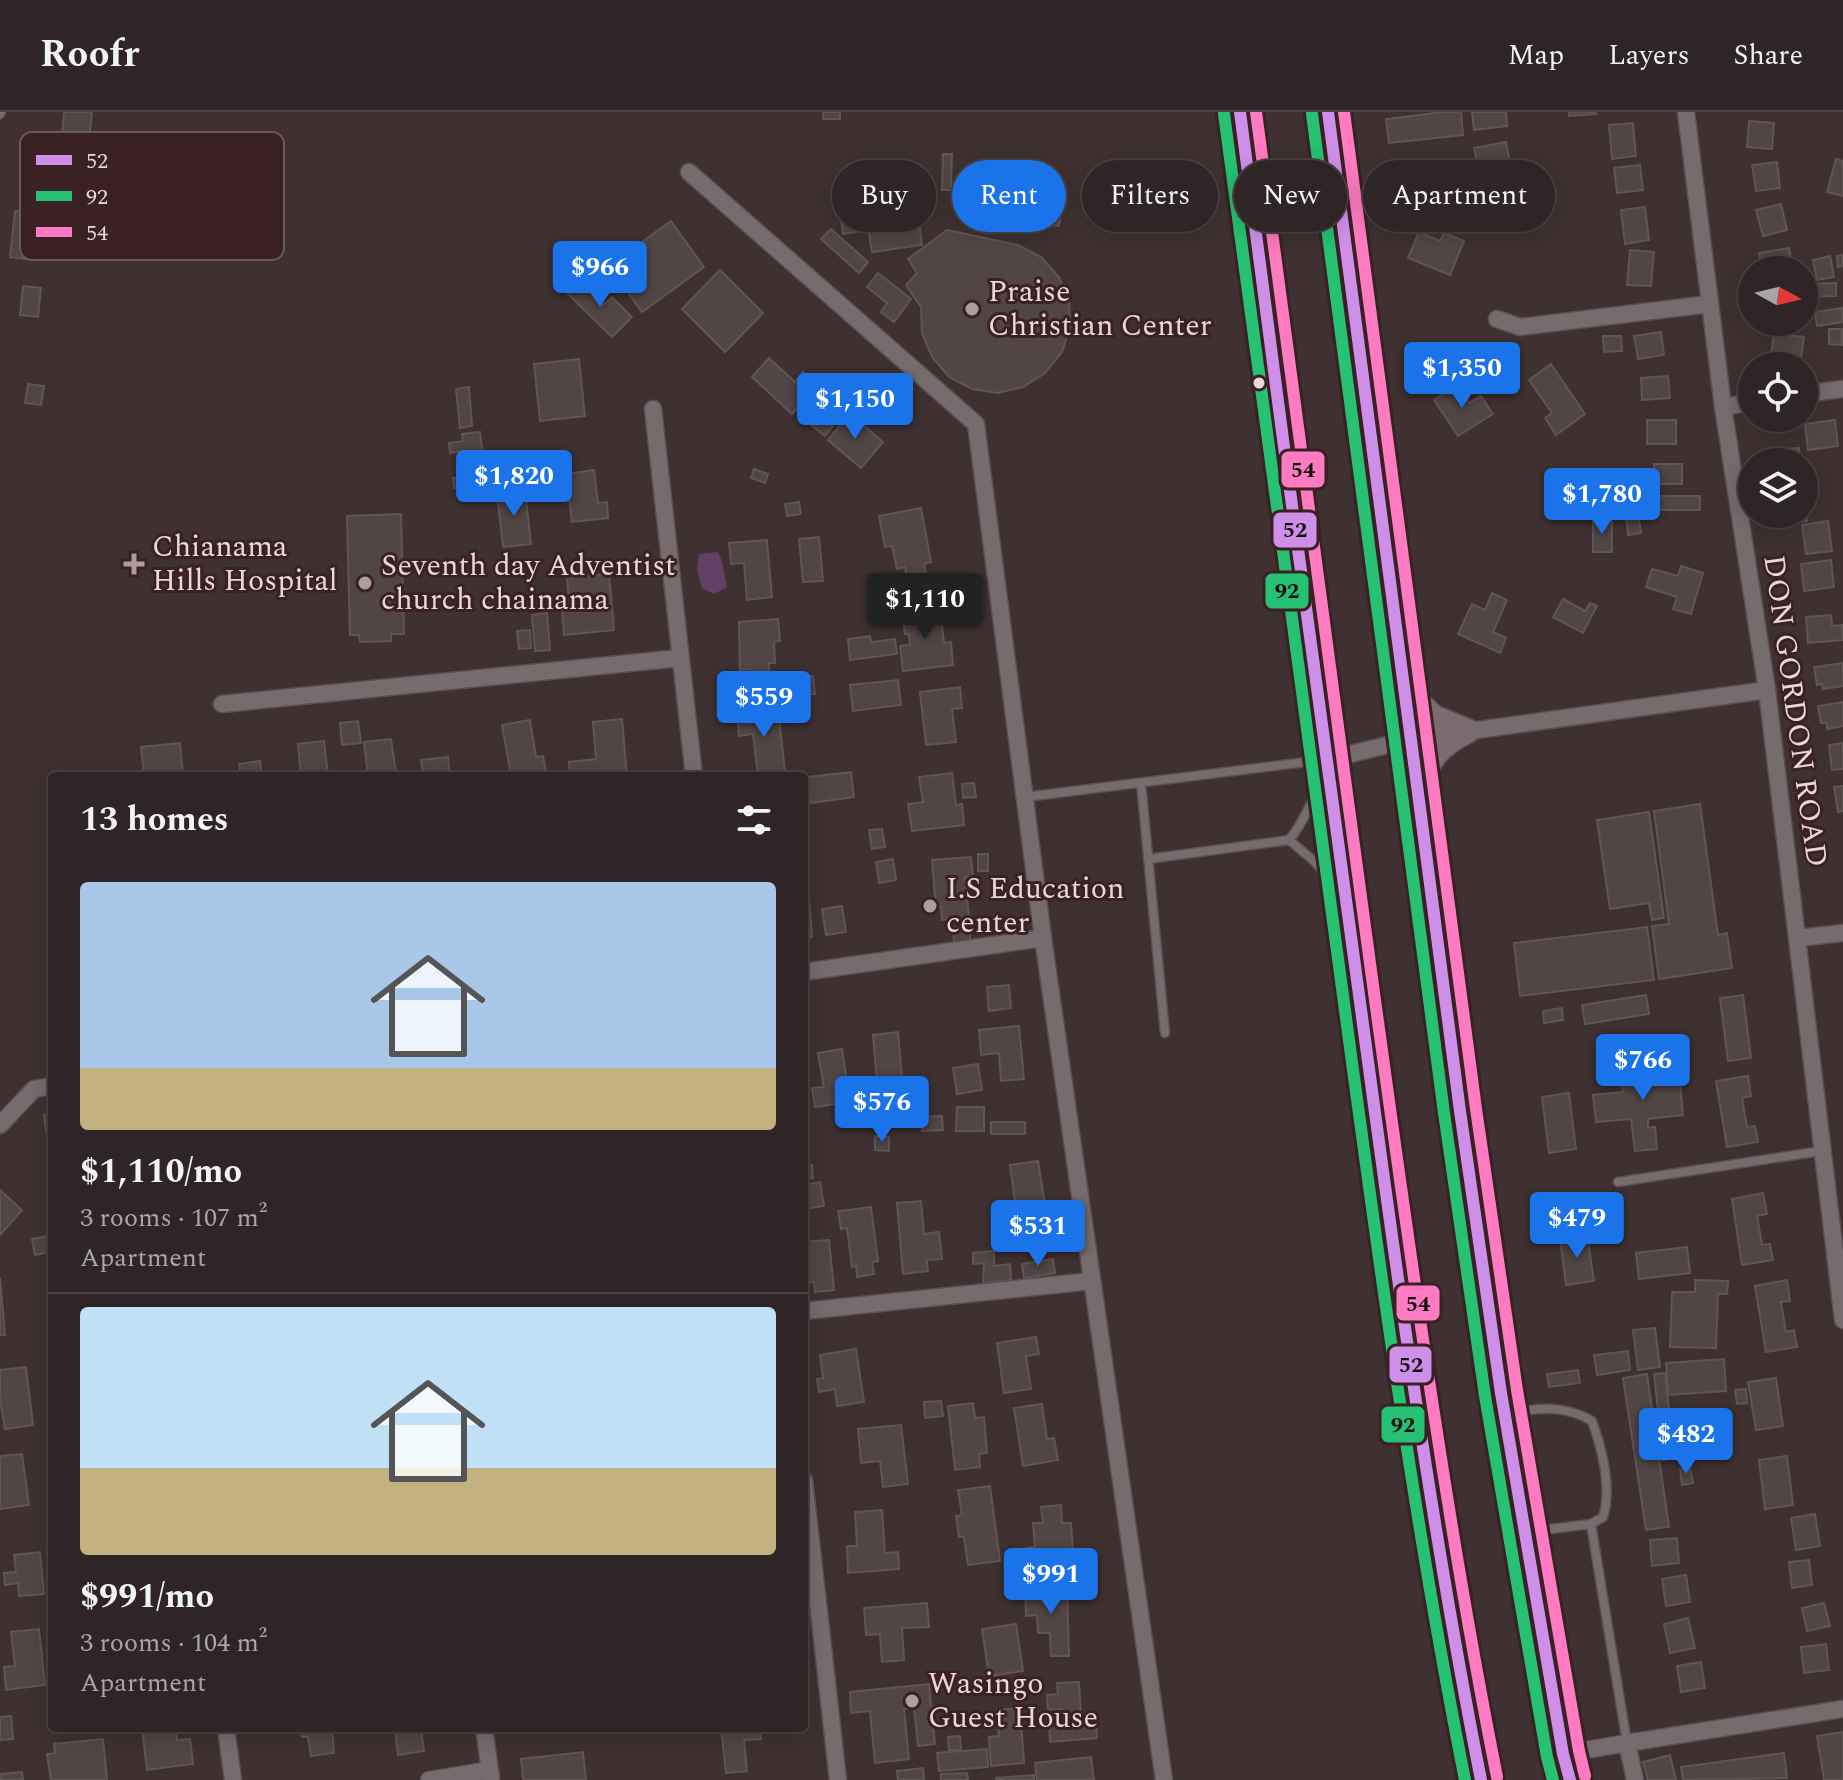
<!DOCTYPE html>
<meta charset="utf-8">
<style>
:root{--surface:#2f2526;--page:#3b3132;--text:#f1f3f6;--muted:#a7a5a7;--line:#4a4243;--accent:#1a73e8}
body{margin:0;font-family:Spectral,serif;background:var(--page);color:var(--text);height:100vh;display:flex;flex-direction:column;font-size:30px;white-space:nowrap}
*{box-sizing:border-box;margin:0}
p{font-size:26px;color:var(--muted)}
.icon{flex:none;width:44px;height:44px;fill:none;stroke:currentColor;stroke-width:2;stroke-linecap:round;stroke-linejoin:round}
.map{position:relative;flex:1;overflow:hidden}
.side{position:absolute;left:48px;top:660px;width:760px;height:960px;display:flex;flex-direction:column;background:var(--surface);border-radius:8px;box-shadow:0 4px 20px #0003,0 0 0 2px var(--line)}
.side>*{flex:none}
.top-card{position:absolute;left:832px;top:48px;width:760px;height:72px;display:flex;gap:16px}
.needle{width:52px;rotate:98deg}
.tools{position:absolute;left:1738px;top:144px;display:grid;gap:16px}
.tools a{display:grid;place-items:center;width:80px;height:80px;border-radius:50%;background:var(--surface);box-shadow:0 4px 20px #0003,0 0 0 2px var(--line);font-size:40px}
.price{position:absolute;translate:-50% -68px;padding:0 18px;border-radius:8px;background:var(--accent);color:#fff;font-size:26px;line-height:52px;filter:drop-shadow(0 2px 4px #0008)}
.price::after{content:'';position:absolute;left:50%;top:48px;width:24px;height:18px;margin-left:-12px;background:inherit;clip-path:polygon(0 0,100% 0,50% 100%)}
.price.on{background:#222;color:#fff}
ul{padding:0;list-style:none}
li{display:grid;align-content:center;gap:16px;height:424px;padding:0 32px}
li+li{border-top:2px solid var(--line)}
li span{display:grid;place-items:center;height:248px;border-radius:8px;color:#555}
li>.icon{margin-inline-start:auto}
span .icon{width:144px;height:144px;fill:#fffc;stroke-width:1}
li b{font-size:34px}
h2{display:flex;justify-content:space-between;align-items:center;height:96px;padding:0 32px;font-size:34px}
.tag{padding:0 28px;border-radius:36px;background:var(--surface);box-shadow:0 4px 20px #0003,0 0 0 2px var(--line);font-size:28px;line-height:72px}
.tag.on{background:var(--accent);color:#fff}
header{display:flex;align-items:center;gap:48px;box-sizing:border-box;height:112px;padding:0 40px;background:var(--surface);border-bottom:2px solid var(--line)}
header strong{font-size:38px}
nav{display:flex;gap:44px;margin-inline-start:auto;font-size:28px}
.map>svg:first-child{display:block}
.water{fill:#604064}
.building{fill:#514645;stroke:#615554;stroke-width:2}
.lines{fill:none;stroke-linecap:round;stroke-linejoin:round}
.service-casing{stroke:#5c4f51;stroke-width:11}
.minor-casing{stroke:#5c4f51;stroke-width:19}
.primary-casing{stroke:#5c4f51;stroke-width:27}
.service{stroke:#776c6d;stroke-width:8}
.minor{stroke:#776c6d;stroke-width:16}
.primary{stroke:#7c6c71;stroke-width:24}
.bus-1-casing{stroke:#3a2124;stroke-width:18}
.bus-2-casing{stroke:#3a2124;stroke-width:18}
.bus-3-casing{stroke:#3a2124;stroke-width:18}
.bus-1{stroke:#ce8fe9;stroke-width:12}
.bus-2{stroke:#26c172;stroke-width:12}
.bus-3{stroke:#fe7ac1;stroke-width:12}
.poi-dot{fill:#ae9d9f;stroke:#3a2124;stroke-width:3}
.bus-dot{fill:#e9d7d9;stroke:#3a2124;stroke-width:3}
.labels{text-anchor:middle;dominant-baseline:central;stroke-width:6;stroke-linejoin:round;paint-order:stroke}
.poi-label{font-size:30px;fill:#e9d7d9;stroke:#3a2124;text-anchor:start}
.street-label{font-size:30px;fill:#e9d7d9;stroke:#3a2124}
.key{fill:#3a2124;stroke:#6f585a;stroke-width:2}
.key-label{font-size:22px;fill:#e9d7d9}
.line-badge{stroke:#3a2124;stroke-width:3}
.pale-badge-label{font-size:22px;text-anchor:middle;font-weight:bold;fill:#111}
</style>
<header>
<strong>Roofr</strong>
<nav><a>Map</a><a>Layers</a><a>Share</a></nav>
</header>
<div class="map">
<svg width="1843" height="1668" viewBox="0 0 1843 1668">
<rect width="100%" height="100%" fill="#3f3132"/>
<path class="water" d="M718,440C724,452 724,462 727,475L714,482L702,476L697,459L699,442Z"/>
<path class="building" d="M64,0H92L88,38L61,35Z
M823,0H840V7H823Z
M1443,0H1461L1463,23L1389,31L1386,7Z
M1472,0H1506L1507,14L1474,18Z
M1569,0H1596V2L1569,4Z
M1749,9L1774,11L1772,37L1747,35Z
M1633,11L1636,44L1612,47L1609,13Z
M1506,30L1513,66L1482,72L1474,36Z
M943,42H952L951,78H942Z
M1836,47L1843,49V84L1827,80Z
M1777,50L1780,76L1756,79L1752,53Z
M1640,53L1643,78L1617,81L1614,56Z
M994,83L1062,90L1059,114L1020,110L1019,117L990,114Z
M1781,92L1787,118L1763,124L1756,98Z
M1645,95L1649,128L1625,132L1621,98Z
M15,99L41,102L35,148L10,145Z
M918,103L922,133L872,140L867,110Z
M861,105L863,119L843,122L841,108Z
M671,109L704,155L642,200L609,154Z
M831,117L868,150L859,161L821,127Z
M947,118L1018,133L1041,145L1059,165L1069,189L1070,215L1062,240L1045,261L1023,275L998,281L972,277L949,265L932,245L922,221L921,195L906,173L917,161L908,147Z
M1419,120L1440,129L1444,121L1464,129L1450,163L1408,146Z
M1789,136L1793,158H1762L1759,141Z
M1630,138L1654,140L1651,174L1627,173Z
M1843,143V154L1838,155L1837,144Z
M1830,144L1834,165L1817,168L1813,148Z
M720,158L763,201L725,240L682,197Z
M878,161L911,187L894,210L881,200L887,191L867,175Z
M578,168L603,193L612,185L632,205L612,225L566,180Z
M1836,171V184L1804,185V172Z
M23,174L41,176L38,205L20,203Z
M1842,196L1843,210L1817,214L1815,200Z
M1829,217H1842V233L1829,232Z
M1661,220L1664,243L1638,247L1634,224Z
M1774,222L1804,225L1801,246L1771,242Z
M1603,224H1621L1622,239L1604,240Z
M769,246L795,270L803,260L818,273L792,302L752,265Z
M579,247L585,304L540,309L534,252Z
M1551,252L1585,302L1556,323L1545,306L1552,301L1529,268Z
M1441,258L1452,265L1444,278L1432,270Z
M1668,264L1670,286L1642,288L1641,266Z
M28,272L44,274L41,293L25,291Z
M1457,273L1469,291L1481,284L1493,302L1458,324L1434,288Z
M469,275L472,314L460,316L456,277Z
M818,301L833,314L825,324L810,312Z
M850,301L883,330L861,356L828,328Z
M1647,308H1676V332H1647Z
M1835,308L1838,334L1808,338L1805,312Z
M480,320L486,373L454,376L453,366L465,365L462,339L450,341L449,331L463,329L462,322Z
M1799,336L1800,350H1777L1776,338Z
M1654,352H1682V372H1654Z
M754,357L768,362L765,371L751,366Z
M594,358L598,391L607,390L608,406L572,410L566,362Z
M1633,363H1650L1651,379L1633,380Z
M525,378L531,432L503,435L497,381Z
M1650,384H1700V398H1650Z
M1804,385L1807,409L1786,412L1784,402H1804Z
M799,390L801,402L787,404L785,392Z
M921,396L931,450L924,452L926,462L907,466L905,455L897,457L892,434L885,435L879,404Z
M401,402L404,522H391V529L360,530L359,523H350L347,404Z
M1638,402L1641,421L1628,423L1626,404Z
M1593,407H1612V440H1593Z
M1828,409L1832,439L1806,442L1802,413Z
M819,425L823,469L803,470L799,427Z
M767,428L772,485L747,488L744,451L731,452L729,431Z
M1831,448L1834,475L1804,479L1801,452Z
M1681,454L1703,461L1691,502L1673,497L1677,485L1646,475L1652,457L1678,464Z
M609,462L614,518L564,523L562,498L574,497L573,488L569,489L567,466Z
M1492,481L1507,488L1493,520L1506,526L1500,541L1458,522L1472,492L1485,498Z
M1563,487L1585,499L1590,491L1597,494L1583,521L1553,505Z
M940,495L944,531L951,530L953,553L903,559L900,534L910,533L909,522H905L902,499Z
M547,501L550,538L535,539L532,503Z
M1831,503L1832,514L1842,513L1843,528L1808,531L1806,505Z
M778,507L780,529L774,530L775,551H769L770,572L753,574L751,557L740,558L739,510Z
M530,518L531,536L519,537L517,519Z
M870,524L871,530L895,527L897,542L850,548L848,527Z
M1843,551V574L1823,577L1822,572L1817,573L1814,555Z
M813,564L815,582L782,584L781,566Z
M898,568L901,593L853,599L850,573Z
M960,575L962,596L952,597L956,630L926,633L920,580Z
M1843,590V614L1827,617V611H1821L1818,594Z
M778,597L785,660L758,663L753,622L739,624L737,602Z
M622,607L627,664H570L569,650L596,647L593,610Z
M530,608L536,645L543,644L547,664H511L502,613Z
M358,609L361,631L342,633L340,611Z
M391,627L396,661L404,660V664H368L364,630Z
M324,629L328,664H301L298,632Z
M180,631L183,664H144L141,635Z
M1843,631V657L1832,658L1829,633Z
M448,645L450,664H423L421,648Z
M260,649L262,664H241L239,652Z
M851,660L854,685L811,691L808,665Z
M952,661L956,693L962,692L964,713L912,719L908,692L923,690L919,665Z
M974,671L976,685L963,686L962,672Z
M1843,674V699L1838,700L1834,675Z
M1700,692L1718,823L1727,821L1732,856L1659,867L1652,814L1669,812L1654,699Z
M1649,700L1664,806L1652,808L1649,791L1610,797L1597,708Z
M882,717L885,735L872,737L869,718Z
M978,742H988V759H978Z
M971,745L973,765H965L969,806L942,808L941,795L936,796L932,748Z
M893,747L896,768L879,771L876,750Z
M804,770H808L812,825L804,826Z
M842,794L846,820L826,823L822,797Z
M953,815H970V830L954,831Z
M1647,815L1654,868L1520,884L1514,831Z
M1009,873L1011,896L989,899L987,875Z
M1646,883L1649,902L1585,912L1582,893Z
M1743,883L1751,946L1728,949L1720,886Z
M1562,896L1563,908L1544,911L1543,899Z
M1019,914L1024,967L1001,969L999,941L981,943L979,918Z
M898,920L902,966L898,967L899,972L884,973V968L877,969L873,923Z
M842,937L850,990L815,995L812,976L824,975L818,941Z
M978,952L982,978L957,982L953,956Z
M1678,952L1683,1003L1648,1007V1016L1655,1015L1657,1037L1635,1039L1631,1007L1596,1010L1593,983L1623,980L1620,959Z
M1748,964L1751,984L1742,986L1747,1015L1755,1014L1758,1030L1727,1035L1716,969Z
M1569,981L1576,1037L1549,1041L1542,985Z
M957,995H984V1019H956Z
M52,1002V1031L48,1032L44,1003Z
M942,1004L943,1018L922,1019L921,1005Z
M991,1010H1025V1022H991Z
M875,1024L889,1025V1039L875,1038Z
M1038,1049L1052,1136L1036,1138L1035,1128L1011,1131L1007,1106L1017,1104L1010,1053Z
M812,1053L813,1066L804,1067V1054Z
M820,1070L824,1094L804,1097V1073Z
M0,1078L22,1098L0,1123Z
M1763,1081L1767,1102L1757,1104L1762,1133L1770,1132L1773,1148L1742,1153L1732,1087Z
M921,1089L924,1122L939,1120L942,1147L927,1148L928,1159L903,1162L897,1091Z
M871,1095L878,1149L872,1150L874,1162L857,1165L856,1154L852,1155L847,1116L841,1117L838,1099Z
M1587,1123L1594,1169L1566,1173L1560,1127Z
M47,1124L50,1140L35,1143L32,1127Z
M829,1128L834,1178L815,1180L814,1170H808L804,1130Z
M1687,1135L1690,1161L1639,1167L1636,1141Z
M994,1139V1154L1010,1152L1011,1168L983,1171L984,1151L973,1152V1141Z
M1053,1147L1055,1161L1024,1166L1022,1152Z
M0,1166L5,1223H0Z
M1695,1168L1728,1169L1727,1182H1718L1716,1236L1670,1235L1672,1180H1695Z
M1787,1168L1790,1189L1781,1190L1786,1220L1794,1218L1797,1235L1766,1240L1755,1174Z
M1655,1216L1660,1255L1638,1258L1633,1218Z
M1036,1225L1039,1242L1026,1244L1031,1277L1004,1281L997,1231Z
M856,1237L864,1290L837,1294L835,1277L819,1280L817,1267L823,1266L820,1243Z
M1628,1239L1630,1258L1597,1263L1594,1243Z
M1724,1247L1726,1279L1668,1283L1666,1251Z
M26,1255L33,1313L5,1317L0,1287V1258Z
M1578,1258L1580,1271L1549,1275L1547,1262Z
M1665,1261L1671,1316L1660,1317L1654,1262Z
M1647,1262L1669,1415L1646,1418L1623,1266Z
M1776,1266L1783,1314L1756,1318L1748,1270Z
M1746,1277L1747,1291L1737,1292L1735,1278Z
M941,1289L943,1304L925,1306L924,1290Z
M973,1291L975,1306L984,1305L987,1341L979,1342L980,1355L955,1358L948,1294Z
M1042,1292L1047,1327L1054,1326L1058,1348L1023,1354L1014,1296Z
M901,1313L908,1372L883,1375L880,1349L861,1351L858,1317Z
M1676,1320L1680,1345L1663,1348L1659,1322Z
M22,1342L29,1393L0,1397V1344Z
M1787,1344L1793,1393L1765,1397L1759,1348Z
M1690,1355L1693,1371L1682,1373L1680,1357Z
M990,1374L1000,1449L968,1453L964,1425H959L956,1404L962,1403L958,1378Z
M1061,1393L1062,1411H1071L1074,1458L1028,1461L1026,1436L1035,1435L1033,1411H1043L1041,1395Z
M882,1398L885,1441L898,1440L899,1457L848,1461L847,1434H857L855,1400Z
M1815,1402L1820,1434L1796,1438L1791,1406Z
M1677,1426L1679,1451L1652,1454L1650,1428Z
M40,1440L44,1482L19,1484L18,1471L5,1473L4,1461L16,1460L14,1443Z
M1809,1448L1812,1473L1792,1476L1789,1450Z
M1686,1463L1690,1490L1666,1494L1662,1467Z
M1067,1475L1069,1544H1051L1050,1521H1038L1037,1503L1026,1504L1025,1476Z
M927,1491L929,1515L902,1516L904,1548L882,1550L880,1522L866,1523L864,1496Z
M1824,1491L1830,1514L1807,1519L1802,1496Z
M1688,1506L1695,1536L1670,1541L1664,1512Z
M1016,1512L1023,1559L989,1564L982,1517Z
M39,1517L45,1573L6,1578L4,1555L15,1554L11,1520Z
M1826,1532L1829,1558L1804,1561L1801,1535Z
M1701,1550L1705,1576L1681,1580L1677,1554Z
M1079,1570L1081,1607L1096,1606L1097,1626L1050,1630L1049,1613L1063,1612L1062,1597L1048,1598L1047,1583L1058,1582L1057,1571Z
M929,1572L935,1632L918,1634L914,1596L904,1597L909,1647L875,1651L870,1599L851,1601L850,1580Z
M1020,1596L1024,1651L991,1654L989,1625L999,1624L997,1598Z
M11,1604L13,1627L0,1628V1605Z
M142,1616H176L177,1628L190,1627L193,1652L147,1658Z
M301,1616H332L334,1641L311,1644L308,1625H302Z
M395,1616H421L424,1639L398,1643Z
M721,1616H760L761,1627L744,1628L747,1659L726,1661Z
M1843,1620V1668H1824L1817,1624Z
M960,1624L961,1638H949L948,1625Z
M103,1627L107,1668H51L47,1642L55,1641L54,1632Z
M987,1637L988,1655L939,1659L937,1641Z
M583,1640L586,1668H523L521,1647Z
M1784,1641L1787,1666L1683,1668L1681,1655Z
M1670,1643L1676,1668H1648L1643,1650Z
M1091,1645L1094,1668H1037L1035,1651Z
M923,1656L924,1668H898L897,1659Z
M22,1660L23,1668H0V1662Z
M967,1661L968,1668H941V1662Z
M1034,1663V1668H996V1666Z"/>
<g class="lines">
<defs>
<path id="service" d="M0,2L1,0
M1141,671L1165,921
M1025,685L1322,648
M1289,728L1314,749L1337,774
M1148,747L1289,728C1305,710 1310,688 1324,669
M1618,1070L1821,1039
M1509,1302C1538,1295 1565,1293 1592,1309C1602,1337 1612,1376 1603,1405L1591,1412
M1526,1420L1591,1412L1627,1631"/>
<path id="minor" d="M1686,0L1723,295L1767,578L1797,826L1843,821
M689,60L976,312L1043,826L1164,1668
M1497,207L1520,215L1710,192
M1804,282L1843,277
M1723,295L1752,290
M653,297L694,664
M222,592L680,546
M1326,648L1412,627L1767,578
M1797,826L1843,1208
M804,860L1043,826
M0,1013L34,977L52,974
M804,1199L1092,1169
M804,1368L838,1668
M226,1616L233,1668
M484,1616L491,1666
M1563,1642L1627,1631
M429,1668L490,1658
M1635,1668L1627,1631L1843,1597"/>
<path id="primary" d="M1240,0C1278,305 1321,610 1363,915C1398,1166 1429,1419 1481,1668
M1328,0L1460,999L1501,1281L1563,1642L1570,1668
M1405,578L1433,605L1467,619
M1420,676C1426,647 1441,632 1467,619"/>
</defs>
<use href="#service" class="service-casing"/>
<use href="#minor" class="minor-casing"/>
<use href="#primary" class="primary-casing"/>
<use href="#service" class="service"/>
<use href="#minor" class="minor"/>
<use href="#primary" class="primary"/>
<defs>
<path id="bus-1" d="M1240,0C1278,297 1319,593 1360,890C1395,1150 1430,1410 1481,1668
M1328,0L1460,999L1501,1281L1563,1642L1570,1668"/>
<path id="bus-2" d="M1224,2C1262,299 1303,595 1344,891C1379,1151 1414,1411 1465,1668
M1312,2L1444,1001L1485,1284L1547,1645L1553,1668"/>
<path id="bus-3" d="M1256,0C1294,296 1335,592 1375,888C1411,1148 1446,1408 1497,1665
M1344,0L1476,997L1517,1278L1579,1639L1585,1664"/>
</defs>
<use href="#bus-1" class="bus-1-casing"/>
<use href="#bus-2" class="bus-2-casing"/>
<use href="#bus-3" class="bus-3-casing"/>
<use href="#bus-1" class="bus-1"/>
<use href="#bus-2" class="bus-2"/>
<use href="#bus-3" class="bus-3"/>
</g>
<g class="poi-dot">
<circle cx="972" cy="197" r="8"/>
<path d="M130 440h8v8h8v8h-8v8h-8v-8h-8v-8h8z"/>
<circle cx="365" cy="471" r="8"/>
<circle cx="930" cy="794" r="8"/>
<circle cx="912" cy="1589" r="8"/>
</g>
<circle class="bus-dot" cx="1259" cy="271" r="7"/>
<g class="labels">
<g class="poi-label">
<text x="988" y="180">Praise<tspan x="988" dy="34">Christian Center</tspan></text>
<text x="152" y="435">Chianama<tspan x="152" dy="34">Hills Hospital</tspan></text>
<text x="381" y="454">Seventh day Adventist<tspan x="381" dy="34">church chainama</tspan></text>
<text x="946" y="777">I.S Education<tspan x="946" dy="34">center</tspan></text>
<text x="928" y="1572">Wasingo<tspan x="928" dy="34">Guest House</tspan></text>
</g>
<g class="street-label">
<text transform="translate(1795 599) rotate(82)">DON GORDON ROAD</text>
</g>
</g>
<rect x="20" y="20" width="264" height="128" rx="12" class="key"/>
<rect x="36" y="43" width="36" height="10" fill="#ce8fe9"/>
<rect x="36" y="79" width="36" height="10" fill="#26c172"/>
<rect x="36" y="115" width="36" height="10" fill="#fe7ac1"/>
<g class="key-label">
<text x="86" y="56">52</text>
<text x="86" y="92">92</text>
<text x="86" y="128">54</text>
</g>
<g class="line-badge">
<rect x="1280" y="338" width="46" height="39" rx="8" fill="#fe7ac1"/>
<rect x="1272" y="399" width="46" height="38" rx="8" fill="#ce8fe9"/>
<rect x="1264" y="460" width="46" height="38" rx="8" fill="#26c172"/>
<rect x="1395" y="1172" width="46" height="38" rx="8" fill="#fe7ac1"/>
<rect x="1388" y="1233" width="45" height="39" rx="8" fill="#ce8fe9"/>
<rect x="1380" y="1293" width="46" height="39" rx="8" fill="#26c172"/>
</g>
<g class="pale-badge-label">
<text x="1303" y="365">54</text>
<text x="1295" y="425">52</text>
<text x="1287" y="486">92</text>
<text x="1418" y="1199">54</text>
<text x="1411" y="1260">52</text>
<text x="1403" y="1320">92</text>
</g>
</svg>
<div class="tools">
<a><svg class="needle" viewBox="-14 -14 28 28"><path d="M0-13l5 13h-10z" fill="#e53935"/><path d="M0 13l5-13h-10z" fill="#a7a5a7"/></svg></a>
<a><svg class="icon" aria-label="locate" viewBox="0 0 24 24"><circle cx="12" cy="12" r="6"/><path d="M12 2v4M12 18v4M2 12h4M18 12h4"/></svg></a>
<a><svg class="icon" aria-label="layers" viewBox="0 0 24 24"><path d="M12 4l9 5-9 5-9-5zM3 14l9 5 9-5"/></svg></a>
</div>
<b class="price" style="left:600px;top:197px">$966</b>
<b class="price" style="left:1462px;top:298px">$1,350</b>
<b class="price" style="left:855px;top:329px">$1,150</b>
<b class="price" style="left:514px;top:406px">$1,820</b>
<b class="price" style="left:1602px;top:424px">$1,780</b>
<b class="price on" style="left:925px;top:529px">$1,110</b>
<b class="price" style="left:764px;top:627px">$559</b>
<b class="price" style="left:1643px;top:990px">$766</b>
<b class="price" style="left:882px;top:1032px">$576</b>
<b class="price" style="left:1577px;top:1148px">$479</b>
<b class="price" style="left:1038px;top:1156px">$531</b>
<b class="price" style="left:1686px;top:1364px">$482</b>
<b class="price" style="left:1051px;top:1504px">$991</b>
<div class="top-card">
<a class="tag">Buy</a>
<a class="tag on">Rent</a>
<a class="tag">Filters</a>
<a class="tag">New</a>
<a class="tag">Apartment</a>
</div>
<section class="side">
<h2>13 homes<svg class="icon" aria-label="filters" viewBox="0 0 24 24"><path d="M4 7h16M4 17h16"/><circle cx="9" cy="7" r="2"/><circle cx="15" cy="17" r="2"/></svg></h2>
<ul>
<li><span style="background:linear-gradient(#a9c7e8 75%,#c2b280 0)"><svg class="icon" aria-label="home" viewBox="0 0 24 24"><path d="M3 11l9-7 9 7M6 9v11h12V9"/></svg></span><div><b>$1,110/mo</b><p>3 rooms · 107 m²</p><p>Apartment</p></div></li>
<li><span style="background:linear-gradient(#bfe0f5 65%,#c2b280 0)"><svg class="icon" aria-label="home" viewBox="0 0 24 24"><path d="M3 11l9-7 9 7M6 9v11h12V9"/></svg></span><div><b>$991/mo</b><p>3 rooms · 104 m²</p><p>Apartment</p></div></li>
</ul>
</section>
</div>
